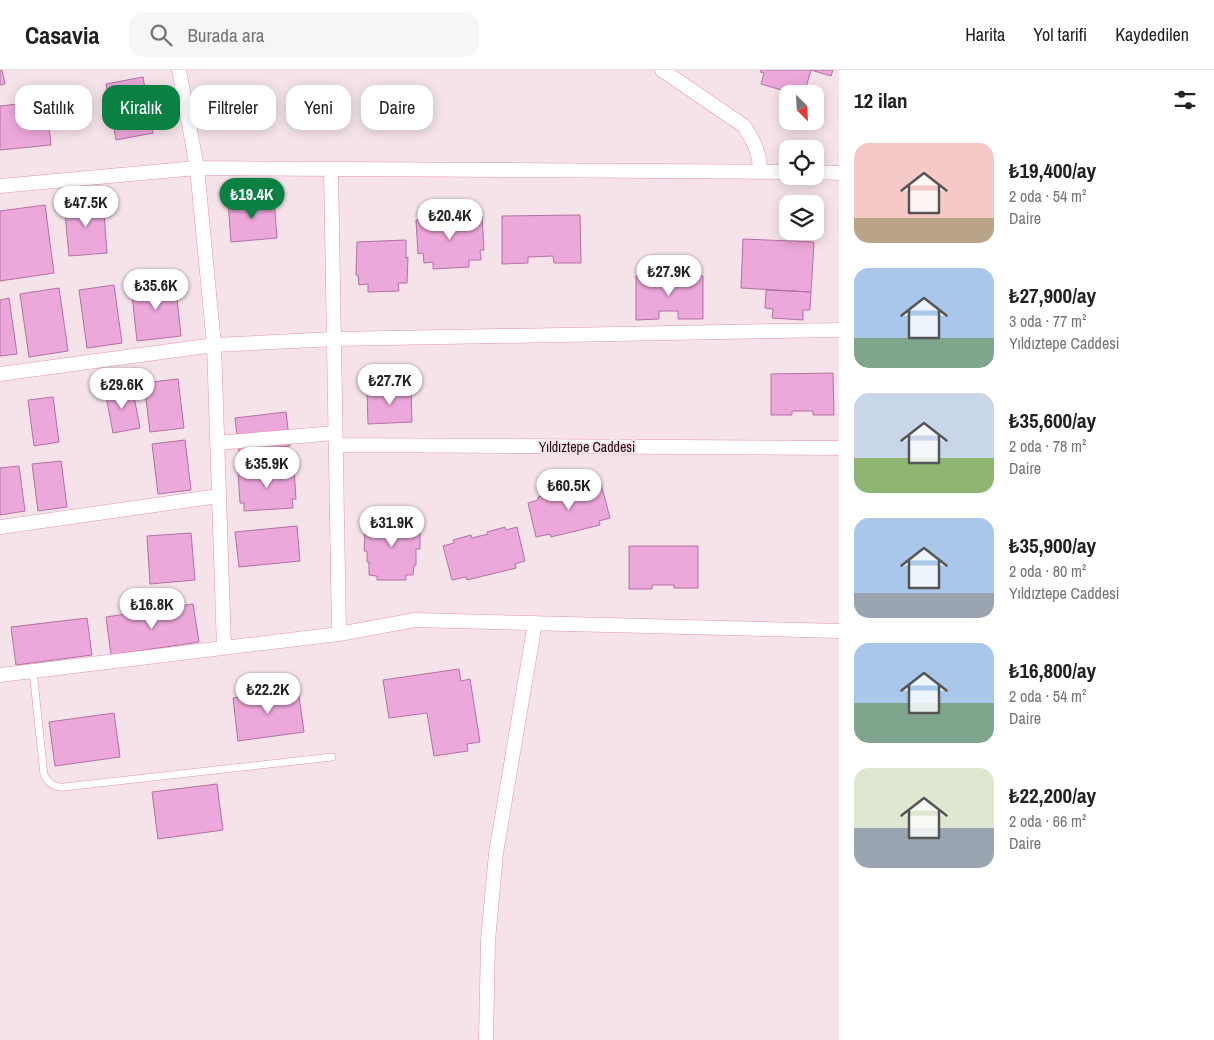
<!DOCTYPE html>
<html lang="tr">
<meta charset="utf-8">
<style>
:root{--surface:#fff;--page:#f6f6f6;--text:#202124;--muted:#757577;--line:#e0e0e0;--accent:#0b8043}
body{margin:0;font-family:"Archivo Narrow",sans-serif;background:var(--page);color:var(--text);height:100vh;display:flex;flex-direction:column;font-size:19px;white-space:nowrap}
*{box-sizing:border-box;margin:0}
p{font-size:16px;color:var(--muted)}
.icon{flex:none;width:28px;height:28px;fill:none;stroke:currentColor;stroke-width:2;stroke-linecap:round;stroke-linejoin:round}
.map{position:relative;flex:1;overflow:hidden}
.sheet{display:flex;flex-direction:column;background:var(--surface);width:375px}
.sheet>*{flex:none}
.hud{position:absolute;left:15px;top:15px;width:475px;height:45px;display:flex;gap:10px}
.needle{width:32px;rotate:156deg}
.buttons{position:absolute;left:779px;top:15px;display:grid;gap:10px}
.buttons a{display:grid;place-items:center;width:45px;height:45px;border-radius:10px;background:var(--surface);box-shadow:0 2px 12px #0003;font-size:25px}
.price{position:absolute;translate:-50% -42px;padding:0 11px;border-radius:18px;background:#fff;color:#222;font-size:16px;line-height:32px;filter:drop-shadow(0 1px 2px #0008)}
.price::after{content:'';position:absolute;left:50%;top:30px;width:15px;height:11px;margin-left:-8px;background:inherit;clip-path:polygon(0 0,100% 0,50% 100%)}
.price.active{background:var(--accent);color:#fff}
ul{padding:0;list-style:none}
li{display:flex;align-items:center;gap:15px;height:125px;padding:0 15px}
li span{display:grid;place-items:center;flex:none;width:140px;height:100px;border-radius:15px;color:#555}
li>.icon{margin-inline-start:auto}
span .icon{width:60px;height:60px;fill:#fffc;stroke-width:1}
li b{font-size:21px}
h2{display:flex;justify-content:space-between;align-items:center;height:60px;padding:0 15px;font-size:21px}
.chip{padding:0 18px;border-radius:15px;background:var(--surface);box-shadow:0 2px 12px #0003;font-size:18px;line-height:45px}
.chip.active{background:var(--accent);color:#fff}
header{display:flex;align-items:center;gap:30px;box-sizing:border-box;height:70px;padding:0 25px;background:var(--surface);border-bottom:1px solid var(--line)}
header strong{font-size:24px}
nav{display:flex;gap:28px;margin-inline-start:auto;font-size:18px}
.search{width:350px;height:45px;background:var(--page);display:flex;align-items:center;gap:12px;box-sizing:border-box;padding:0 18px;border-radius:15px;color:var(--muted);font-size:19px}
main{display:flex;flex:1;min-height:0}
.map>svg:first-child{display:block}
.building{fill:#eda8db;stroke:#b271a1}
.lines{fill:none;stroke-linecap:round;stroke-linejoin:round}
.service-casing{stroke:#e392af;stroke-width:8}
.minor-casing{stroke:#e392af;stroke-width:15}
.service{stroke:#fff;stroke-width:7}
.minor{stroke:#fff;stroke-width:14}
.labels{text-anchor:middle;dominant-baseline:central;stroke-width:4;stroke-linejoin:round;paint-order:stroke}
.street-label{font-size:14px;fill:#270a16;stroke:#f5e3e9}
</style>
<header>
<strong>Casavia</strong>
<div class="search"><svg class="icon" aria-label="search" viewBox="0 0 24 24"><circle cx="10" cy="10" r="6"/><path d="M15 15l6 6"/></svg>Burada ara</div>
<nav><a>Harita</a><a>Yol tarifi</a><a>Kaydedilen</a></nav>
</header>
<main>
<div class="map">
<svg width="839" height="970" viewBox="0 0 839 970">
<rect width="100%" height="100%" fill="#f5e3e9"/>
<path class="building" d="M0,0H2L5,14L0,15Z
M761,0H833L831,6L811,0L804,24H795L761,14L764,3L760,2Z
M143,7L153,63L116,70L106,14Z
M46,31L51,75L0,80V36Z
M274,128L277,168L231,172L228,131Z
M103,130L107,183L69,186L64,133Z
M45,135L54,203L0,211V141Z
M580,145L581,193H554L553,186L528,187V193L502,194V146Z
M482,146L484,180H480L481,190H469V197L433,199V192L424,193L423,183L418,184L416,150Z
M743,169L814,172L811,222L741,218Z
M406,170V188L408,187L407,213H398L399,221L368,222V214L359,215L358,205H356L357,172Z
M636,206H703V249H678V241H659V249L636,250Z
M175,211L181,266L137,271L131,216Z
M114,215L122,273L87,278L79,220Z
M59,218L68,281L29,287L20,224Z
M766,220L811,222L810,240H803V250L772,248L773,239L765,238Z
M9,228L17,284L0,286V230Z
M833,303L834,345H813V341H792V345H771V304Z
M178,309L184,358L150,362L144,313Z
M132,316L140,358L113,363L105,321Z
M411,319L412,352L368,354L367,321Z
M53,327L59,372L34,376L28,330Z
M286,342L290,376L239,382L235,348Z
M185,370L191,420L158,424L152,374Z
M61,391L67,437L38,441L32,394Z
M19,396L25,441L0,445V398Z
M294,398L296,429H292L293,438L244,441V433H240L238,402Z
M601,414L610,448L599,451L600,455L551,467L550,464L536,467L528,433L538,430V427L556,423L557,425L572,421V419L589,415L590,417Z
M370,447H387L386,456H399V447H416V461L420,462V479H416V495H414L413,505H406V510H377V506L369,505V492H367V481H364L365,461H369Z
M297,456L300,491L239,497L235,462Z
M505,457L506,460L517,457L525,491L515,494L516,498L467,510L466,507L452,510L443,476L454,473L453,470L471,465L472,468L488,464L487,462Z
M191,463L195,510L150,514L147,466Z
M629,476H698V518H674V515H652V519H629Z
M193,534L199,572L111,585L106,547Z
M87,548L92,585L16,595L11,557Z
M459,599L461,611L470,609L480,672L467,674L468,681L434,686L427,643L389,648L383,610Z
M298,619L304,662L238,671L233,628Z
M114,643L120,687L55,696L49,652Z
M217,714L223,760L158,769L152,722Z"/>
<g class="lines">
<defs>
<path id="service" d="M33,601L44,705C48,713 55,718 64,717L332,687"/>
<path id="minor" d="M179,0L197,98L214,275L224,578
M662,0L744,56C754,71 760,84 760,101
M815,102L839,103
M0,116L197,98L788,102
M0,304L214,275L334,269L839,260
M217,373L335,363
M336,375L839,378
M0,457L219,426
M339,564L415,550L839,561
M0,605L339,564L331,99
M486,970L488,871L496,783L535,553"/>
</defs>
<use href="#service" class="service-casing"/>
<use href="#minor" class="minor-casing"/>
<use href="#service" class="service"/>
<use href="#minor" class="minor"/>
</g>
<g class="labels">
<g class="street-label">
<text x="587" y="377">Yıldıztepe Caddesi</text>
</g>
</g>
</svg>
<div class="buttons">
<a><svg class="needle" viewBox="-14 -14 28 28"><path d="M0-13l5 13h-10z" fill="#e53935"/><path d="M0 13l5-13h-10z" fill="#757577"/></svg></a>
<a><svg class="icon" aria-label="locate" viewBox="0 0 24 24"><circle cx="12" cy="12" r="6"/><path d="M12 2v4M12 18v4M2 12h4M18 12h4"/></svg></a>
<a><svg class="icon" aria-label="layers" viewBox="0 0 24 24"><path d="M12 4l9 5-9 5-9-5zM3 14l9 5 9-5"/></svg></a>
</div>
<b class="price active" style="left:252px;top:150px">₺19.4K</b>
<b class="price" style="left:86px;top:158px">₺47.5K</b>
<b class="price" style="left:450px;top:171px">₺20.4K</b>
<b class="price" style="left:669px;top:227px">₺27.9K</b>
<b class="price" style="left:156px;top:241px">₺35.6K</b>
<b class="price" style="left:390px;top:336px">₺27.7K</b>
<b class="price" style="left:122px;top:340px">₺29.6K</b>
<b class="price" style="left:267px;top:419px">₺35.9K</b>
<b class="price" style="left:569px;top:441px">₺60.5K</b>
<b class="price" style="left:392px;top:478px">₺31.9K</b>
<b class="price" style="left:152px;top:560px">₺16.8K</b>
<b class="price" style="left:268px;top:645px">₺22.2K</b>
<div class="hud">
<a class="chip">Satılık</a>
<a class="chip active">Kiralık</a>
<a class="chip">Filtreler</a>
<a class="chip">Yeni</a>
<a class="chip">Daire</a>
</div>
</div>
<section class="sheet">
<h2>12 ilan<svg class="icon" aria-label="filters" viewBox="0 0 24 24"><path d="M4 7h16M4 17h16"/><circle cx="9" cy="7" r="2"/><circle cx="15" cy="17" r="2"/></svg></h2>
<ul>
<li><span style="background:linear-gradient(#f6c9c9 75%,#b9a48a 0)"><svg class="icon" aria-label="home" viewBox="0 0 24 24"><path d="M3 11l9-7 9 7M6 9v11h12V9"/></svg></span><div><b>₺19,400/ay</b><p>2 oda · 54 m²</p><p>Daire</p></div></li>
<li><span style="background:linear-gradient(#a9c7e8 70%,#7fa58c 0)"><svg class="icon" aria-label="home" viewBox="0 0 24 24"><path d="M3 11l9-7 9 7M6 9v11h12V9"/></svg></span><div><b>₺27,900/ay</b><p>3 oda · 77 m²</p><p>Yıldıztepe Caddesi</p></div></li>
<li><span style="background:linear-gradient(#c9d6e8 65%,#8fb573 0)"><svg class="icon" aria-label="home" viewBox="0 0 24 24"><path d="M3 11l9-7 9 7M6 9v11h12V9"/></svg></span><div><b>₺35,600/ay</b><p>2 oda · 78 m²</p><p>Daire</p></div></li>
<li><span style="background:linear-gradient(#a9c7e8 75%,#9aa5b1 0)"><svg class="icon" aria-label="home" viewBox="0 0 24 24"><path d="M3 11l9-7 9 7M6 9v11h12V9"/></svg></span><div><b>₺35,900/ay</b><p>2 oda · 80 m²</p><p>Yıldıztepe Caddesi</p></div></li>
<li><span style="background:linear-gradient(#a9c7e8 60%,#7fa58c 0)"><svg class="icon" aria-label="home" viewBox="0 0 24 24"><path d="M3 11l9-7 9 7M6 9v11h12V9"/></svg></span><div><b>₺16,800/ay</b><p>2 oda · 54 m²</p><p>Daire</p></div></li>
<li><span style="background:linear-gradient(#dfe7d0 60%,#9aa5b1 0)"><svg class="icon" aria-label="home" viewBox="0 0 24 24"><path d="M3 11l9-7 9 7M6 9v11h12V9"/></svg></span><div><b>₺22,200/ay</b><p>2 oda · 66 m²</p><p>Daire</p></div></li>
</ul>
</section>
</main>
